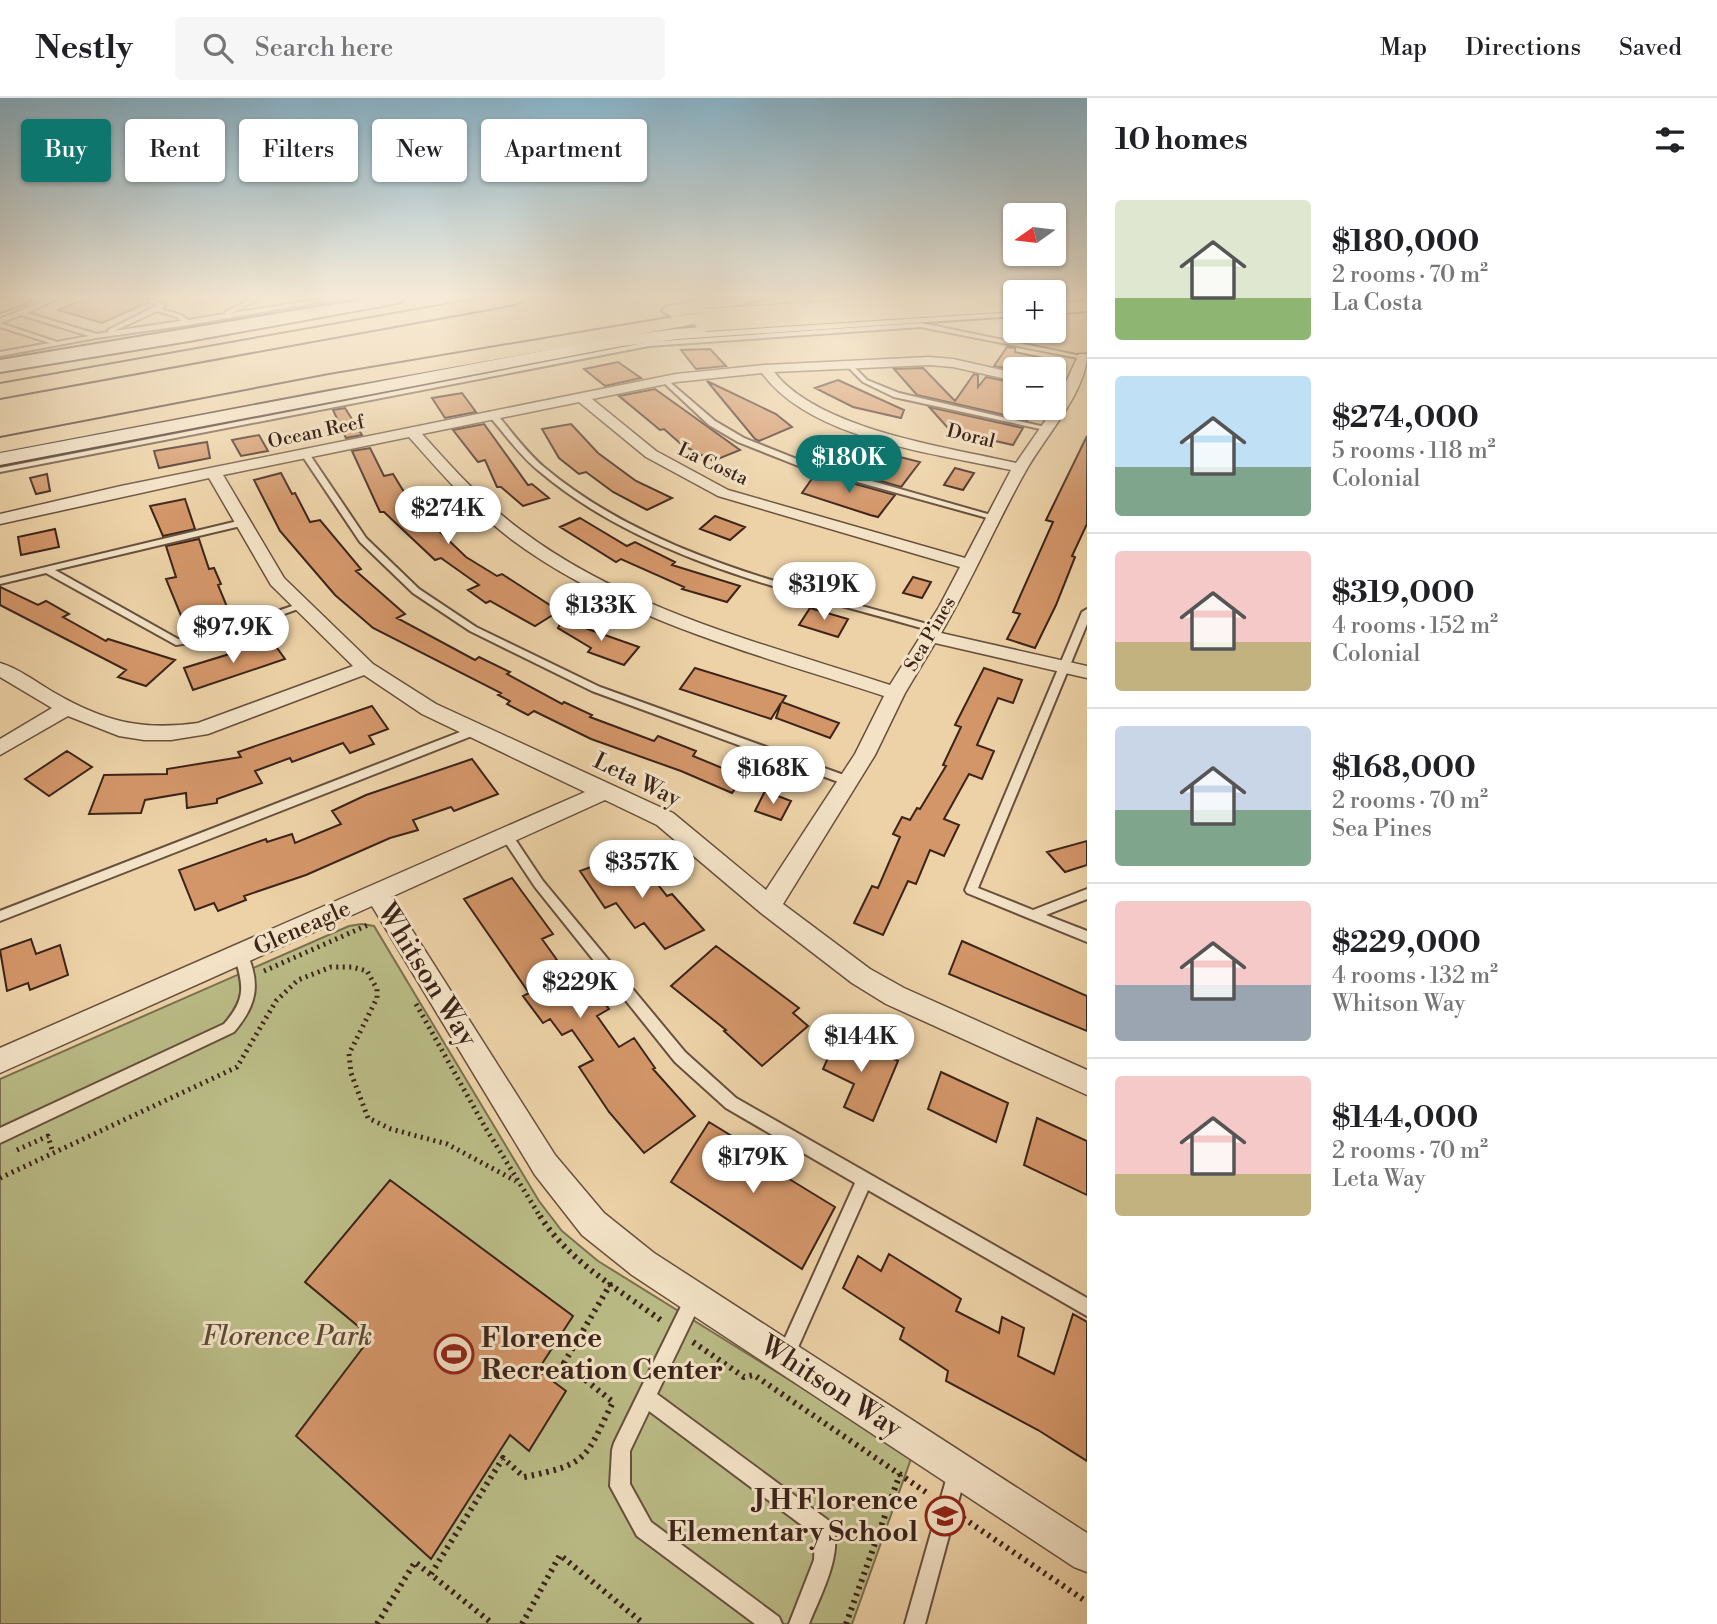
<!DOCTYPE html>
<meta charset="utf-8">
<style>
:root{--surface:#fff;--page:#f6f6f6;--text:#202124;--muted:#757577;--line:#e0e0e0;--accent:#0f766e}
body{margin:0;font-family:"Libre Bodoni",serif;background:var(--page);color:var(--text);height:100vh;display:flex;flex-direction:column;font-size:26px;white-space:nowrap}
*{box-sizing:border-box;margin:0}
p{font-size:23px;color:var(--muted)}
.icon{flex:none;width:38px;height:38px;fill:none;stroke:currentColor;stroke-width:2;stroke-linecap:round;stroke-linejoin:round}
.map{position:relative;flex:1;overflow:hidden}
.details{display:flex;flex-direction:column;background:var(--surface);width:630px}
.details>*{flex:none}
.guide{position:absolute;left:21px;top:21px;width:665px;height:63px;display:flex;gap:14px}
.needle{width:46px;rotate:256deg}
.buttons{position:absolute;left:1003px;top:105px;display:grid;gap:14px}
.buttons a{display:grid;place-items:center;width:63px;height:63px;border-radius:7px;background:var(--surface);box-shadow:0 2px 5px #0004;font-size:35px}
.price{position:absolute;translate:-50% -60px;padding:0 16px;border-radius:24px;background:#fff;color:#222;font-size:23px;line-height:46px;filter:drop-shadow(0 2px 4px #0008)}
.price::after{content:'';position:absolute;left:50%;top:42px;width:21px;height:16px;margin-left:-10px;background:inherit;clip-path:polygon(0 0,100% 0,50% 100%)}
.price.active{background:var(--accent);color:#fff}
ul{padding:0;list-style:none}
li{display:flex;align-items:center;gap:21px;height:175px;padding:0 28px}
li+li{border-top:2px solid var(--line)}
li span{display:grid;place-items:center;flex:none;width:196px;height:140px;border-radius:7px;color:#555}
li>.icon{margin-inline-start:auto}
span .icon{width:84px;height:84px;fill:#fffc;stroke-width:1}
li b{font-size:30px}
h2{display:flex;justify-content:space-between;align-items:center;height:84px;padding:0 28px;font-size:30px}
.pill{padding:0 24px;border-radius:7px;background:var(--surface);box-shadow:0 2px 5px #0004;font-size:24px;line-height:63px}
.pill.active{background:var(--accent);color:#fff}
header{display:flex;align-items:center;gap:42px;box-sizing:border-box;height:98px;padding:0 35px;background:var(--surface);border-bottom:2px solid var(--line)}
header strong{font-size:33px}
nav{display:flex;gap:38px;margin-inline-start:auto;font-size:24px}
.search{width:490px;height:63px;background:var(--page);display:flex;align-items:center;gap:18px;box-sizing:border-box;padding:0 24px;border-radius:7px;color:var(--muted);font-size:26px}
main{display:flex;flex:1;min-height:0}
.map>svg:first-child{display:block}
.green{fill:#babb86;stroke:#7b7050;stroke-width:2}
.building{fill:#d39669;stroke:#3c241a;stroke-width:2}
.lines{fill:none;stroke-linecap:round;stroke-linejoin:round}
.service-casing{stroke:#68503d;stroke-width:4}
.minor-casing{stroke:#68503d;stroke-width:3}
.secondary-casing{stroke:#3c241a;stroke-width:4}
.motorway-casing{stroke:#3c241a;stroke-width:4}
.path-far1{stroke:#3c241a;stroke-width:5;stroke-dasharray:2 4.5;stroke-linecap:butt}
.path{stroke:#3c241a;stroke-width:6;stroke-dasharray:2.5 5;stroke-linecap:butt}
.service{fill:#f3e2c6;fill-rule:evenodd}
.minor{fill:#f3e2c6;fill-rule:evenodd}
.secondary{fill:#f3e2c6;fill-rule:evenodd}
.motorway{fill:#edd2a7;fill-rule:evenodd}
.motorway-bridge-casing{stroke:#3c241a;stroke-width:24;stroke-linecap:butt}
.motorway-bridge{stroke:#edd2a7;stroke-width:22}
.labels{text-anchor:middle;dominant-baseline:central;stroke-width:6;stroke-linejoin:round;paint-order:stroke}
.far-street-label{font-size:19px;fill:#3c241a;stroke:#f3e2c6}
.street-label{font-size:23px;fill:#3c241a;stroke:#f3e2c6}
.near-street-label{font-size:28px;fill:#3c241a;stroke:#f3e2c6}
.near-park-label{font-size:28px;font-style:italic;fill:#5c4a35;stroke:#f3e2c6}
.near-poi-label{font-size:28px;font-weight:bold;fill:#3c241a;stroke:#f3e2c6;text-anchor:start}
</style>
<header>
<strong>Nestly</strong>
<div class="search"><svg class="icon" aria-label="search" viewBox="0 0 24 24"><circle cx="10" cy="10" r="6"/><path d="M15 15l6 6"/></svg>Search here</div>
<nav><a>Map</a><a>Directions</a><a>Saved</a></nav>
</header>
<main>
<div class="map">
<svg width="1087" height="1526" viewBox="0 0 1087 1526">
<rect width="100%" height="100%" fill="#edd2a7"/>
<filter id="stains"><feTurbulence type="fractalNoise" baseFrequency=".00286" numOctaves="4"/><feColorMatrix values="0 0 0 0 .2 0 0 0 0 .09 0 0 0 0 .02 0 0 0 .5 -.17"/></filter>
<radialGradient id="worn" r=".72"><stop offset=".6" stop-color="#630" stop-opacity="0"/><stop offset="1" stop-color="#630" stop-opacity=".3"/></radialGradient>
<path class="green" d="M362,826L374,828L539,1103L562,1133L598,1163L912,1358L852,1526H0V981L349,828Z"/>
<path class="building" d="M88,200H149L147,205L102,225L58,212Z
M1007,249L1015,250V254L1058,263V271L1015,272L994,268Z
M710,251L726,268L696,271L681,252Z
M618,264L641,280L605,288L584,271Z
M923,270L955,303L974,276L978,277V289L986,279L1015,285V310H1035L1027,322L917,297L894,271Z
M838,282L904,312L901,320L853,309L815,290Z
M707,283L776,316L792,329L759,343L755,341Z
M655,291L708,329L740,352L713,363L682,347L664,331L660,332L619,298Z
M462,295L476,314L445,320L432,300Z
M929,309L1023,330L1013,347L960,335L957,340Z
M345,310L362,337L346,340L333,312Z
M484,326L528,387L532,386L549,400L523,408L501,389H497L485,362L478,364L453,332Z
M571,326L598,355L636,383L672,400L647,412L613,394L586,374L579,376L559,360L542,331Z
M259,337L268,353L241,358L232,342Z
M1087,338V426L1072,458L1075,459L1056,507L1035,550L1007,541L1020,516L1013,514L1053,424L1046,422Z
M837,343L920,364L901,389L822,366Z
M207,344L210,360L159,370L154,353Z
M370,350L384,378L393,376L412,407L466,459L497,478L502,476L559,513L535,528L490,503L486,505L468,492L479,487L441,460L435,462L384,414H380L352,353Z
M955,370L974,375L963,392L944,387Z
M281,375L292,396L295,395L310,424L320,422L361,471L356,473L405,516L397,520L475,562L479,559L510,574L507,576L562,606L564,604L592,617L590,619L654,643L658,638L696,653L693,658L744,679L732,695L681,673L591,641L534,613L528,617L507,606L510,603L498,597L501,595L373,530L335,497L280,433L254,382Z
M816,375L895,397L878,419L870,417L802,395Z
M47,376L50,393L36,396L30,380Z
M185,401L195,431L163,438L150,408Z
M715,418L745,429L730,442L700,431Z
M580,420L627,448L635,444L675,464L672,467L740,488L727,504L682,491L684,489L621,461L616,464L560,429Z
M55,431L59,449L21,457L18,439Z
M199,441L209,471L214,470L221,486L218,487L230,516L205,522L203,515L182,520L166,481L176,479L166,448Z
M913,479L931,484L922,500L903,495Z
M0,489L38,507L46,503L69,516L63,519L106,543L108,541L175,562L146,588L118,579L126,572L0,507Z
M810,510L848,521L838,539L799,527Z
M562,522L639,549L624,567L588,554L591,550L558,530Z
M272,543L285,561L193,592L184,570Z
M695,570L786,598L782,604L839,625L830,640L776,620L781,605L771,621L680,591Z
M984,570L1022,582L1013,605L998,600L977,647L994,653L982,681L969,676L944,721L959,727L944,758L930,752L916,786L908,783L883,837L854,825L872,788L878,790L900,739L893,736L902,719L910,722L917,710L920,711L946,668L943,667L961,629L955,627Z
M372,608L388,631L369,638L374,646L350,655L343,645L292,664L290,660L255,673L262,685L217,701V705L187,710L186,695L145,702L141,715L89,716L104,677L167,676V671L241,659L238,654Z
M67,653L92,669L49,698L25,681Z
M472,661L498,696L454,713L451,709L413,722L418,732L390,740L306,777L244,798L246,802L218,813L214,805L195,812L179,772L266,741L267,744L292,736L295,745L341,726L332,713L366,697Z
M765,693L791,703L781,722L755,713Z
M1087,743V767L1065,774L1047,754Z
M621,758L629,769L641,765L667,798L672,796L704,832L665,851L644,825L635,830L616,805L605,810L580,773Z
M512,780L553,836L542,841L557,862L550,865L577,901L594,892L609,911L597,918L619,949L634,940L655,970L653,971L695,1018L644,1055L609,1014L579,969L593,962L572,932L562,937L550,921L543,925L523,898L529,895L464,801Z
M31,841L36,856L60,847L68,877L30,892L28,885L7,893L0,852Z
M962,843L1087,898V933L949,876Z
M716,848L799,910L793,915L808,928L762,968L724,933L726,932L671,888Z
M839,935L898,963L873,1023L844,1009L854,986L823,971Z
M941,974L1008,1005L996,1044L928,1011Z
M1037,1020L1087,1043V1097L1024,1067Z
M709,1024L766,1059L763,1065L835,1109L802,1171L671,1084Z
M390,1082L573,1218L538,1272L566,1293L529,1353L510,1337L431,1461L296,1338L371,1239L305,1184Z
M889,1156L961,1201L956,1213L999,1235L1002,1219L1024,1230L1018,1258L1054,1276L1073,1216L1087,1224V1363L1038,1332L946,1283L948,1273L900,1241L904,1230L843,1190L858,1158L881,1173Z"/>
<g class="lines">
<defs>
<path id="service" d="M51,200H59L27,215L97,236L108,234V232L158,207L149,204L151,201L165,206V208L161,211L181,217L188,222L225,216V214L253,200H261L232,215L329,200H343L188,227L96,240L0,258V254L50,245L0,229V225L57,244L89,238L21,217L0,225V221ZM157,213L177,219L181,223L114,233Z
M921,225L1086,259L1083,261L921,229L649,248L0,374V370L649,244Z
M847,266H851L867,282L899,295L1049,330L1045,332L894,299L863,284L847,268Z
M662,281H666L715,323L744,340L802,363L998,419L991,421L796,367L738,344L709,327L662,283Z
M489,314H495C511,333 526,354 545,370C654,461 805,491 938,529L940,531L935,534L932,533C800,495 646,464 539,373C520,358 505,336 489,318Z
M302,354H308L366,440L419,491L476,529L600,589L852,680L854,683L852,686H844L592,593L470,533L413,495L360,444L301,356Z
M242,422L245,423V427L55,472L178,541L211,536L298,506H304L306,508L216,541L176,547L46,475L0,486V480Z
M1087,511V526L978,790L1033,812L1087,791V801L1046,817L1087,833V844L967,795L965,792L1082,514Z
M473,629L477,630L478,633L477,636L0,823V813Z
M507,734L511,735L543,783L685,954L736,1000L1087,1200V1218L868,1092L791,1265L785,1268L779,1265L776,1259L779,1253L855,1085L726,1010L675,964L535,789L501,738Z
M241,852L246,853C261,886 257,907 234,934L0,1045V1030L224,926C246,901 244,888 234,857L236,853Z
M694,1191L700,1194L703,1200L657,1296L832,1425C844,1455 820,1498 809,1526H789L814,1462L815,1437L649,1313L630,1353V1386L651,1424L779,1519L782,1526H755L637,1438L610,1388L612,1352L614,1345L688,1194Z
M957,1366L964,1368L966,1375L925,1526H905L948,1375L950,1368Z"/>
<path id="minor" d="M1079,256H1087C1087,292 1046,338 1028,369C997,423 973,481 941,535L1087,568V580L935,545L905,595L875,657L783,806L870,871L904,890L1087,972V997L886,906L852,885L761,815L657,727L605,702L391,799L555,1057L604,1115L654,1155L1087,1435V1474L1074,1469L632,1177L582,1137L535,1077L372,808L0,975V950L585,694L422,616L364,577L208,636L171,642H144L119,638L68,618L0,657V641L52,610L0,579V565C18,570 36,584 53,594C103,623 140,633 198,625L353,568L271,487L209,380L0,426V416L121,388L676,276L765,267L929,259L953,261L1015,275V283L953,269L929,267L774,274C819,332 947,349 1016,365L1054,310ZM762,275C811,342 934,355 1011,372L965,460L728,392L656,353L592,301L676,284ZM579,304L646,359L718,398L960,469L939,509L890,587C765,546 629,513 522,433C484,405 453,371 422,336ZM409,339C441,375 473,412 511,441C620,522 757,556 884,598L855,656L766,792L673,715L436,606L373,566L284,480L223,377Z"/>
<path id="secondary" d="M8,200H30L28,204L0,214V203Z
M371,200H406L398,205L189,243L0,274V262Z
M1087,203V213L1054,216V206Z
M1015,208V218L677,241L622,248L0,367V355L622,238L677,231Z"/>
<path id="motorway" d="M484,200H526L516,206L0,300V286Z
M711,200H752L742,206L672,219L662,213L665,209Z
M774,200H808L805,204L719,225L712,223L329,291L0,354V340L329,277L704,214L711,216Z
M1054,200H1070L1067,204L1054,206Z"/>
</defs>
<use href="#service" class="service-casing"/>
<use href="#minor" class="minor-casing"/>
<use href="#secondary" class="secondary-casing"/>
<use href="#motorway" class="motorway-casing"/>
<path class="path-far1" d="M264,873L370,826
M416,906L485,1029L541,1120
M17,1052L48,1038L53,1055
M0,1080L237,969L276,903L298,882L331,869H352L367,873L377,891V900L349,956L351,975L368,1020L391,1031L447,1046L516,1083"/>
<path class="path" d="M540,1118C568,1163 621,1193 662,1223
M693,1244L744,1279L754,1277L930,1397
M963,1420L1087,1504
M431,1476L503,1360L524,1379C590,1366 585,1360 613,1304L564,1265L611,1185
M377,1526L415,1464L493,1526
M522,1526L560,1457L644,1526
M846,1526L900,1376"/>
<use href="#service" class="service"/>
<use href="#minor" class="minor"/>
<use href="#secondary" class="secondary"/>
<use href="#motorway" class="motorway"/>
<defs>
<path id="motorway-bridge" d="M705,222L1015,202"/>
</defs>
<use href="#motorway-bridge" class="motorway-bridge-casing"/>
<use href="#motorway-bridge" class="motorway-bridge"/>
</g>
<linearGradient id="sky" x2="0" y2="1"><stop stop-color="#89b6cd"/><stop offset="0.48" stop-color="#f7ebd7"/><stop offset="1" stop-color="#f7ebd7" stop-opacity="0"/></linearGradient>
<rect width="1087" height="414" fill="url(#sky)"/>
<defs>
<symbol id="stadium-ring" viewBox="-11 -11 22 22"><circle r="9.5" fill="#f3e2c6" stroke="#8f2418" stroke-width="1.5"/><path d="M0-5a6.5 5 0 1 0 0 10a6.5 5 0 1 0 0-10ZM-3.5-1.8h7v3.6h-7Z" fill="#8f2418"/></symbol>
<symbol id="school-ring" viewBox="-11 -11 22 22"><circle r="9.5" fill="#f3e2c6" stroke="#8f2418" stroke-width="1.5"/><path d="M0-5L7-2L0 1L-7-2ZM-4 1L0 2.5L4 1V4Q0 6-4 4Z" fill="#8f2418"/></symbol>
</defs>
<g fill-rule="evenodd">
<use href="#stadium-ring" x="432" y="1234" width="44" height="44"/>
<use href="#school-ring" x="923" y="1396" width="44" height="44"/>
</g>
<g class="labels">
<g class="far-street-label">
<text transform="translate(316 334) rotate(-12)">Ocean Reef</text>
<text transform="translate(971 338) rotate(14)">Doral</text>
<text transform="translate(713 366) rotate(25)">La Costa</text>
<text transform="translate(930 536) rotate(-60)">Sea Pines</text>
</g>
<g class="street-label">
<text transform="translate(637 682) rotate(26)">Leta Way</text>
<text transform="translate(302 830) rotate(-24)">Gleneagle</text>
</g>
<g class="near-street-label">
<text transform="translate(427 877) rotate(58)">Whitson Way</text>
<text transform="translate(831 1289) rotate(33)">Whitson Way</text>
</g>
<g class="near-park-label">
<text x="287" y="1238">Florence Park</text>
</g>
<g class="near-poi-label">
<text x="481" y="1240">Florence<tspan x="481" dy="32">Recreation Center</tspan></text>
<text x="918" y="1402" text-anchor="end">J H Florence<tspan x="918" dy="32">Elementary School</tspan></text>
</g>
</g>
<rect width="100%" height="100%" filter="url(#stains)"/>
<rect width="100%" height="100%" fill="url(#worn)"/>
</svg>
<div class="buttons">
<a><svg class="needle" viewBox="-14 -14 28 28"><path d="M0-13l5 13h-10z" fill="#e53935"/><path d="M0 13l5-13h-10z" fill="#757577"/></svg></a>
<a>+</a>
<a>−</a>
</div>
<b class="price active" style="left:849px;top:397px">$180K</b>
<b class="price" style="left:448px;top:448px">$274K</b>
<b class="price" style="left:824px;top:524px">$319K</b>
<b class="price" style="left:601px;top:545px">$133K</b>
<b class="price" style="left:233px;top:567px">$97.9K</b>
<b class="price" style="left:773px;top:708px">$168K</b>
<b class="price" style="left:642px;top:802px">$357K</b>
<b class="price" style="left:580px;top:922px">$229K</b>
<b class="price" style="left:861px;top:976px">$144K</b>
<b class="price" style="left:753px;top:1097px">$179K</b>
<div class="guide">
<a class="pill active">Buy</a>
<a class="pill">Rent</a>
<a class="pill">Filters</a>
<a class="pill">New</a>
<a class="pill">Apartment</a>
</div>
</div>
<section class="details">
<h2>10 homes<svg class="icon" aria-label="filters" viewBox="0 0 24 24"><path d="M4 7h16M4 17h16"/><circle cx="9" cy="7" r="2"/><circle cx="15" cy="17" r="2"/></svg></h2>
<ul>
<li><span style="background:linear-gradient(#dfe7d0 70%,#8fb573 0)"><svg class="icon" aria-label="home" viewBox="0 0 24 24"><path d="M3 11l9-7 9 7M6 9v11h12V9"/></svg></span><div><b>$180,000</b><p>2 rooms · 70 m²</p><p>La Costa</p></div></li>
<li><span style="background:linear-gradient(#bfe0f5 65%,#7fa58c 0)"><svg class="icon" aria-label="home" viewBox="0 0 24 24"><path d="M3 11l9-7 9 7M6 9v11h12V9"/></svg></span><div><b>$274,000</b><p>5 rooms · 118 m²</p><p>Colonial</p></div></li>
<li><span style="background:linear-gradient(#f6c9c9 65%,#c2b280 0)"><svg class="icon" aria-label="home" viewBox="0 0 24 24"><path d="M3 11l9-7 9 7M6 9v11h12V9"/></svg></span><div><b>$319,000</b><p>4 rooms · 152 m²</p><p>Colonial</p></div></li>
<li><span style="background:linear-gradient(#c9d6e8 60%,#7fa58c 0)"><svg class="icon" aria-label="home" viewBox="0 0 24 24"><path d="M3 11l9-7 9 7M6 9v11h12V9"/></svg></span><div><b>$168,000</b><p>2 rooms · 70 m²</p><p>Sea Pines</p></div></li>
<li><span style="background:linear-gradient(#f6c9c9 60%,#9aa5b1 0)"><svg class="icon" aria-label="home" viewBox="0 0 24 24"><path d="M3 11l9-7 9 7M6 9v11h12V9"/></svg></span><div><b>$229,000</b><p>4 rooms · 132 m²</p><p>Whitson Way</p></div></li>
<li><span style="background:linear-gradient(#f6c9c9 70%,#c2b280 0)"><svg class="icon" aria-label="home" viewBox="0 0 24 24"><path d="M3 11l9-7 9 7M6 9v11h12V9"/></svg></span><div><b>$144,000</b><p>2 rooms · 70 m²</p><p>Leta Way</p></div></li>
</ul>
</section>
</main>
